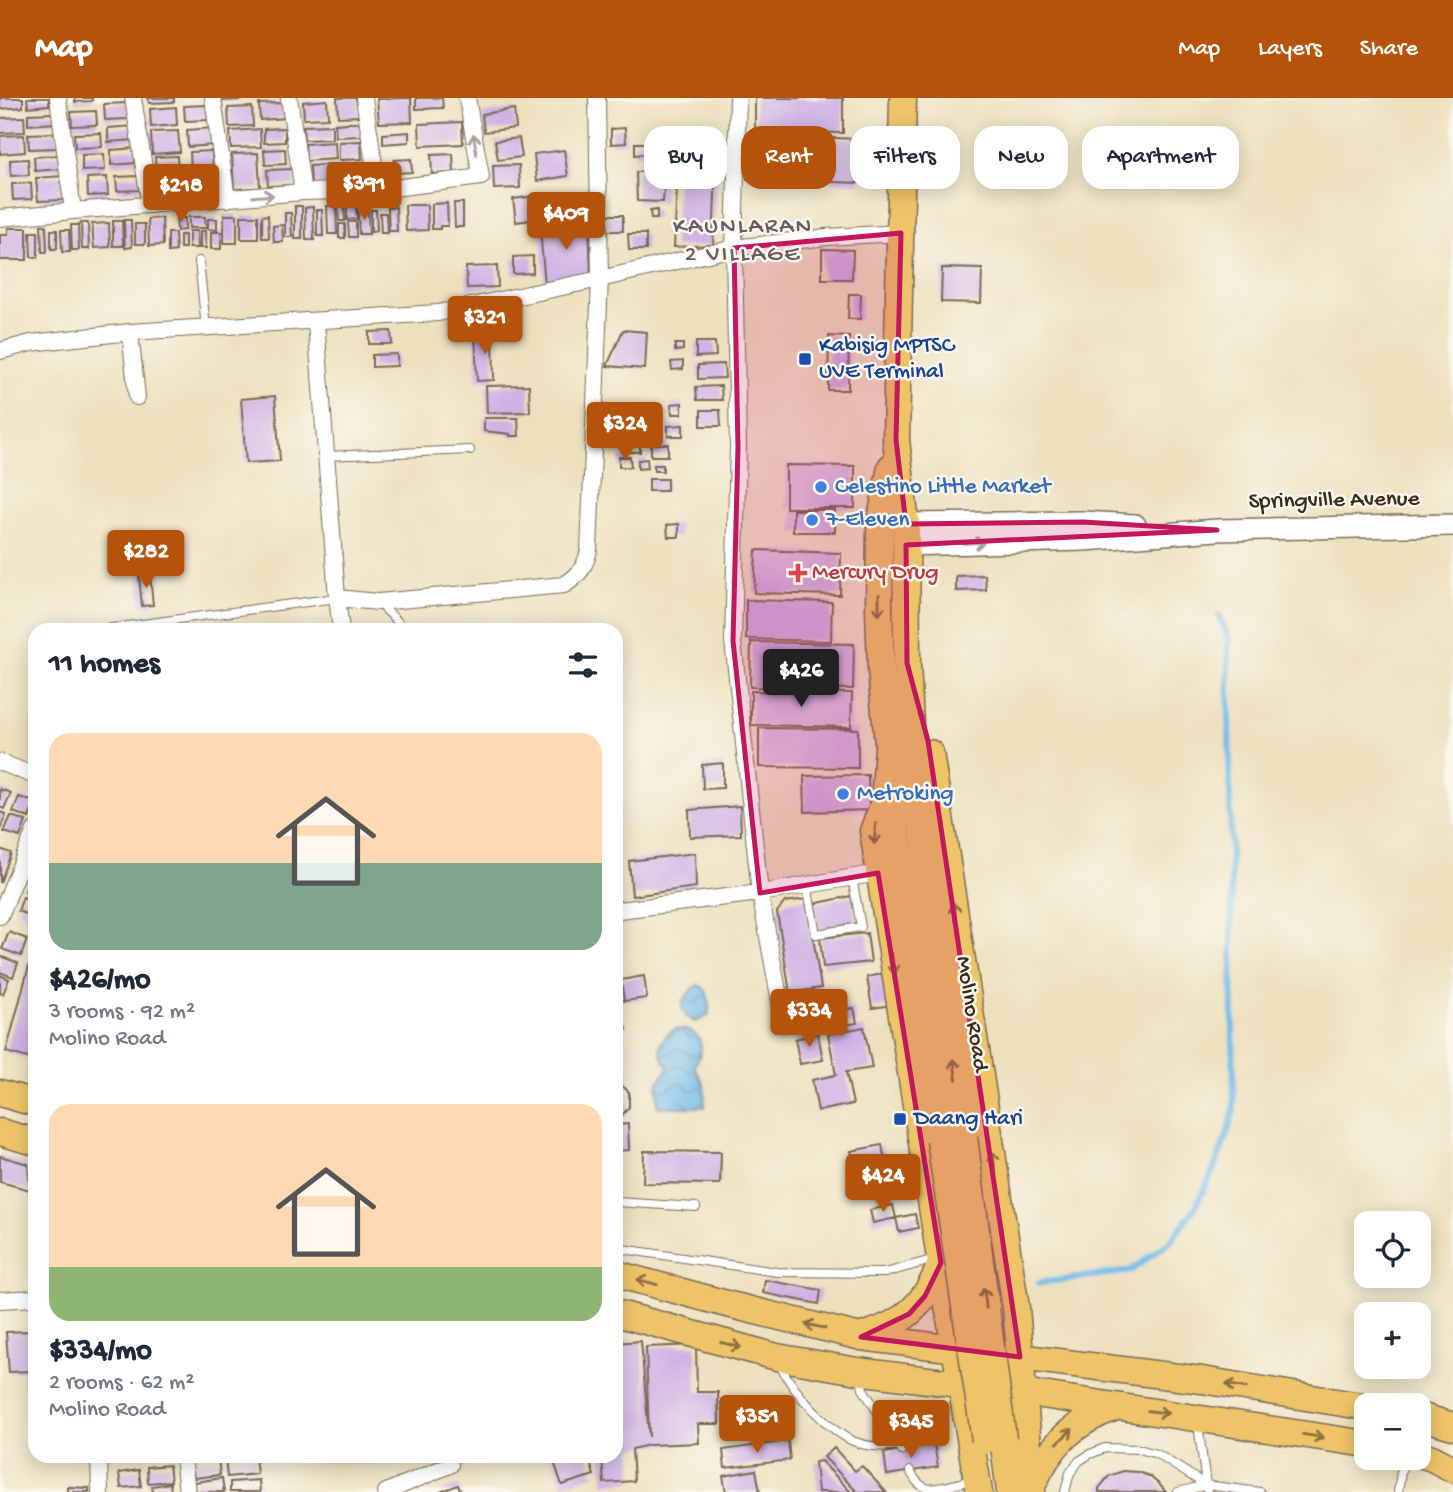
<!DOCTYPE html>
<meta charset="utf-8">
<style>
:root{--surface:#fff;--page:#f2f2f3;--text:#1f2937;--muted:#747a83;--accent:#b45309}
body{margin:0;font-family:"Gochi Hand",sans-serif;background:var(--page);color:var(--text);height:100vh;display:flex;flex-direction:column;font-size:26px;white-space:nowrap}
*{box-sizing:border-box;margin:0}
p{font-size:23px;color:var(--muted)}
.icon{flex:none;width:38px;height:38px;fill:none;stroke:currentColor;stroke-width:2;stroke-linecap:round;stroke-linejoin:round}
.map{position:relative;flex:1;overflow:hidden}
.panel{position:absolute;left:28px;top:525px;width:595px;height:840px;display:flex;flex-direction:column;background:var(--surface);border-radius:21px;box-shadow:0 4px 18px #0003}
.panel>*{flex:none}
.banner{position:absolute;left:644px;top:28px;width:665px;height:63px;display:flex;gap:14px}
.tools{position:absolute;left:1354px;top:1113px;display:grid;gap:14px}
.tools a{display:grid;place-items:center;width:77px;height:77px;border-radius:14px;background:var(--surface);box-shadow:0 4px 18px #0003;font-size:35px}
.price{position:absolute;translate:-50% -60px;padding:0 16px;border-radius:7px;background:var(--accent);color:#fff;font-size:23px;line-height:46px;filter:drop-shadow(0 2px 4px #0008)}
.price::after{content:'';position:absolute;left:50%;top:42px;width:21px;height:16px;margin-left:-10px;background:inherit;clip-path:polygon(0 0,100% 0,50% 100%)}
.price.current{background:#222;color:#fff}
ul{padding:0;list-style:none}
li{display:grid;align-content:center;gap:14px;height:371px;padding:0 21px}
li span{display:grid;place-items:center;height:217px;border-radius:21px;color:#555}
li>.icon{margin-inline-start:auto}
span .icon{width:126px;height:126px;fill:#fffc;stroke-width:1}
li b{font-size:30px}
h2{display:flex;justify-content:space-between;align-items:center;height:84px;padding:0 21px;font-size:30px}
.pill{padding:0 24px;border-radius:21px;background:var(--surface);box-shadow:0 4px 18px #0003;font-size:24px;line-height:63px}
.pill.current{background:var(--accent);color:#fff}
header{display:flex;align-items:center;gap:42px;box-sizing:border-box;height:98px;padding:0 35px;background:var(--accent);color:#fff}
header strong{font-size:33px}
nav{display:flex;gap:38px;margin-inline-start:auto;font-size:24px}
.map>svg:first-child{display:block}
.water{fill:url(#water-waves);stroke:#567284;stroke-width:2}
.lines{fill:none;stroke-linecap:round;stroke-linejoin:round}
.stream{stroke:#71bae9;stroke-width:6}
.building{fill:#d0b2e5}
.service-casing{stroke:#796a56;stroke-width:10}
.minor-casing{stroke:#796a56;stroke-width:18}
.tertiary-casing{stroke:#796a56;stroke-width:24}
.primary-casing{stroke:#796a56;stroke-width:29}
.service{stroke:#fff;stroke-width:8}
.minor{stroke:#fff;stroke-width:16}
.tertiary{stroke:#fff;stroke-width:21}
.primary{stroke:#efc469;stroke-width:26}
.primary-bridge-casing{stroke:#796a56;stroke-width:29;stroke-linecap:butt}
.primary-bridge{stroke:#efc469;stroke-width:26}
.oneway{stroke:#a79f9a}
.oneway2{stroke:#8c6f40}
.marked{fill:#c2185b;fill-opacity:0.2;stroke:#c2185b;stroke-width:5;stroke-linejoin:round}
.transit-dot{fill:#1a4fb4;stroke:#fbf7ec;stroke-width:2.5}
.shop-dot{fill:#3f7fe0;stroke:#fbf7ec;stroke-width:2.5}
.health-dot{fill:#e0444e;stroke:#fbf7ec;stroke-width:2.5}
.labels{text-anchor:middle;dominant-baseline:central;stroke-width:5;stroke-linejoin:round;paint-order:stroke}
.transit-label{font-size:23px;fill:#164399;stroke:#fbf7ec;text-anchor:start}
.shop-label{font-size:23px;fill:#366cbe;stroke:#fbf7ec;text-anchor:start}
.street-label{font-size:23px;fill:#3b2a1e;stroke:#fbf7ec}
.health-label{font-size:23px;fill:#be3a42;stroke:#fbf7ec;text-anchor:start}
.neighbourhood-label{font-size:24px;letter-spacing:2px;fill:#6f5a64;stroke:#fbf7ec}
</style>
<header>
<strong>Map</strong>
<nav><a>Map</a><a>Layers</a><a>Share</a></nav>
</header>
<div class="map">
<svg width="1453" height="1394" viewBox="0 0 1453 1394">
<defs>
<pattern id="water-waves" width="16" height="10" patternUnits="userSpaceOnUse" patternTransform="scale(1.75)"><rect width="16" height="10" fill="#71bae9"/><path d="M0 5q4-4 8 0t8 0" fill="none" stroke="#5e97bc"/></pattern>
</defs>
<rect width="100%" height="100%" fill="#fbf7ec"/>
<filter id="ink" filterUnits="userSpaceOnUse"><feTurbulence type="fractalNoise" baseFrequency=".0143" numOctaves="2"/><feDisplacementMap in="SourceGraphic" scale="14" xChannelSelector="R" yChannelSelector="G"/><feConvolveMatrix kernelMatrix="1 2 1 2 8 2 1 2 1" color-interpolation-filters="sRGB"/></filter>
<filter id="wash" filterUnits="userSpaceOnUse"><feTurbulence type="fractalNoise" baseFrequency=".00686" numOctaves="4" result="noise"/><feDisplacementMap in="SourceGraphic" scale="28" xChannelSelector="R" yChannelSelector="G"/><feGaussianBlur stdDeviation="1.57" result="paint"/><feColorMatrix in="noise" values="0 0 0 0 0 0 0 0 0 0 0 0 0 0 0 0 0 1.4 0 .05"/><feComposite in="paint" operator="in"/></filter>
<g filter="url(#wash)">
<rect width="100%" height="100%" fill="#ede0be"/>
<path class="water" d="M699,887C710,892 709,905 709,916L705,920L695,924C686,920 682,913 682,904L693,890Z
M676,931C701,930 707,950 694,968L704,986L705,1009H658L657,987L669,968C655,955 659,939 676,931Z"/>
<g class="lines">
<path class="stream" d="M1039,1185L1130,1173L1170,1144L1195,1110L1214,1071L1227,1037L1234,1011L1228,540L1219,517"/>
</g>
<g id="blocks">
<path class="building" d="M0,0H23V9L0,11Z
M27,0H49V7L28,9Z
M75,0H92V3L75,4Z
M148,0H174V4L149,5Z
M222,0H241V2L222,3Z
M337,0H358L359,18L338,19Z
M411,0L412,24L379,25L377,1Z
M416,0H442L443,10L416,11Z
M755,0H843V35L755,33Z
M327,2L328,20L304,21L303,4Z
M128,5V21L105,22L104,6Z
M285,5L286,20L260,22L259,6Z
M207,7L208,22L185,23L184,8Z
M176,9L177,27L151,29L150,11Z
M252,9L253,28L229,29L228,10Z
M514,11L516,30L484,34L482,16Z
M96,13L97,27L72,28L71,14Z
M54,15L55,25L28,27V16Z
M24,19L25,34L0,35V20Z
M361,24L362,38L336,39L335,26Z
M462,24L463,46L420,48L419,26Z
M332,27V41L304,42L303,28Z
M134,28V42L108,44V30Z
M213,30L214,47L188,49L187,32Z
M285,30V44L264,45V31Z
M625,30L626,45L611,46V31Z
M260,31L261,49L231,50L230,33Z
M178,33L180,54L152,56L151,34Z
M409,34V44L383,46V36Z
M677,34L678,61L654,62L653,35Z
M57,35V50L29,51L28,36Z
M101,35L102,49L75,50L74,36Z
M24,37L25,54L0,56V38Z
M749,37L862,41L860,85L747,81Z
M519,40L522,59L498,62L495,43Z
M361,43L362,61L339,62V44Z
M335,44L336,61L306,63L305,46Z
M635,45H647V56L635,57Z
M136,50V65L111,67V52Z
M285,51L286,66L265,67L264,52Z
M564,52L568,78L537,83L534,56Z
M212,53L213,72L191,73L190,54Z
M258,55L260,90L234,91L232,56Z
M104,56L105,72L82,73V57Z
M453,56L454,75L432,76L431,57Z
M59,57L60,71L35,73L34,59Z
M177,58L178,75L156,76L155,59Z
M28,61L29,77L11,78L10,62Z
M411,61L412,74L395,75L394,62Z
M330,67L331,86L311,87L310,68Z
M356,67L357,84L335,85L334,68Z
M519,67L520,90L494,91L493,68Z
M678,68L716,70L713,147L674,149Z
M294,71L295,87L268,88L267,72Z
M636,74H665L663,104L637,103Z
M213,76L214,92L193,93L192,77Z
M63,78L65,102L38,103L36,80Z
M138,78L139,92L117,93L116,79Z
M182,78V93L161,94L160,79Z
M107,79L108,97L88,98L87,80Z
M31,85L32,101L13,102L12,86Z
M535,98L538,121L516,124L513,101Z
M447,105L448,128H440V131H432V106Z
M454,105H463V129H455Z
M338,106H344L345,123H339Z
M405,107H427L428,132L406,133Z
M295,108H302V141H295Z
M327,108H336L337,136H328Z
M356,108L357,121L347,122V109Z
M313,109L314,142H306L305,110Z
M396,109L397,133H389L388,110Z
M358,111H368L369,136H359Z
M317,112H322L323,138H317Z
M371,112H376L377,133L371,134Z
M657,112V121H651L650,113Z
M285,115H291L292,139H285Z
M380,115H386L387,135H381Z
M224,117H237V145H224Z
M268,117L269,140H262V118Z
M606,117H623V133H606Z
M241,118H258V141H241Z
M189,119H205L206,130H189Z
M162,120L163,147L149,148L148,121Z
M176,120H185V132L177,133Z
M208,121H217V132L208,131Z
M124,122H131L132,149L125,150Z
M113,123H122L123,148H113Z
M348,124H356V139H349Z
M589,124L591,177L545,186L540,132Z
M81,125H88L89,151H82Z
M109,125L110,149L94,150L92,126Z
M135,126H145V146H135Z
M339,126H345V140H339Z
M41,127H46L47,154H42Z
M71,127H78L79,152H72Z
M282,127L283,144H274L273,128Z
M8,130H27V162H0V137H8Z
M51,132H57V151H51Z
M61,132H69L70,154H62Z
M189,133H197L198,150H189Z
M200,133H205L206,150H200Z
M30,134H38V159H31Z
M211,134H221V151H211Z
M168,135H175L176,153L168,154Z
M628,136H646V152H629Z
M180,137H185V150H180Z
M822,151L853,152L852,181H822Z
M533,158V175L513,176V159Z
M497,168L498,189L467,190L466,169Z
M942,170L982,171L981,205L941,204Z
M849,196H861L860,221H848Z
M623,232L647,234L645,271L607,268Z
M391,233L392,246H369V234Z
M493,233L494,282L477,283L475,234Z
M829,238L849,239L848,292H828Z
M696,244H715L716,258L696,259Z
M675,246H683V252L675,253Z
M397,256V268L372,269V257Z
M683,263V271L672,272L671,264Z
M724,266L725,280L698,281V267Z
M529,287L530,314L487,315L486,288Z
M721,288L722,302H697L696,289Z
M275,298L280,363L246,365L241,301Z
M682,305V316H672L671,306Z
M701,312H720L721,328H701Z
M484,320H518L519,338H510V336L484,333Z
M683,327V338H668V328Z
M649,328H662V339H650Z
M640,345V354H622L621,346Z
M651,346H668V358H651Z
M619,359H630L631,369H619Z
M647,361L648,370L638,371V362Z
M654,367H663V373H654Z
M786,367L855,368V410H786Z
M649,381H667V393H649Z
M793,412H835V434H793Z
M679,426V439H668L667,427Z
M756,452L841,455L840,497L754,495Z
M172,455L173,470L143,472L142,457Z
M150,477L153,507L142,508L139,478Z
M985,477L986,492L956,493V478Z
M746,502L832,504L831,543L746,541Z
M751,544L854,546L853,591L750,589Z
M751,593L852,595L851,629L751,627Z
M759,630L858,631V670L759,669Z
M723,665V690L703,691L702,667Z
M868,677L869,712L805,714L804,678Z
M0,691L11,695L4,711L0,709Z
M19,699L35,704L29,720L13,714Z
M740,708L741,737L690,739L689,712Z
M0,714L6,716L0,732Z
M11,718L26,723L20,739L4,734Z
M0,751L11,755L0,785Z
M695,755L696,789L632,798L629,763Z
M32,775L35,776V796L25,793Z
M851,798L857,825L819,832L813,806Z
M23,799L35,803V814L33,819L18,813Z
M807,801L821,890L790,895L777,814L785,804Z
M9,834L27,841L21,858L2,851Z
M867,835L871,864L823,869L820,840Z
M34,849H35V962L6,954Z
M0,858L18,865L13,879L0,874Z
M887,875L892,907L872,910L867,879Z
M0,877L9,881L3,896L0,895Z
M644,878L647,900L624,903L621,882Z
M616,905L627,931L616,935Z
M854,910L857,925L836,928L834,913Z
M864,929L872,970L846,974L853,1006L818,1013L812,982L836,977L828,936Z
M818,936L823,962L800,966L795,941Z
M616,985H619L629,994V1009L619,1021H616Z
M628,1026L629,1052L616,1053V1027Z
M882,1047L887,1074L856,1080L851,1053Z
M644,1053L721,1054L720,1086L643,1085Z
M0,1058L28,1066L30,1092L0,1084Z
M905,1077L909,1094L877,1101L874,1083Z
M893,1107L896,1120L873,1125L870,1112Z
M915,1116L918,1130L899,1134L896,1120Z
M765,1182L821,1192L819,1206L763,1195Z
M31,1233L34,1273L9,1274L6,1234Z
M641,1243L649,1339L646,1249L696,1247L697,1294H718L719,1326H698L699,1345L649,1347L632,1351L634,1383L604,1385L602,1358H616V1245Z
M788,1343L790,1362L725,1370L723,1352Z
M934,1346L938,1369L887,1377L884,1355Z
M834,1350L855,1373L862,1368L886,1394H857L824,1359Z
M255,1358L257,1376L227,1379L225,1360Z
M552,1358H588L594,1377L562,1387Z
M218,1361L220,1377L194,1380L191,1364Z
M821,1363L851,1394H818L815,1364Z
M169,1367L171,1383L148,1385L147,1369Z
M139,1372L141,1388L121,1390L119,1375Z
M756,1372L760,1394H726L723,1378Z
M1123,1373L1138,1374L1149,1378L1159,1386L1166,1394H1099V1390L1109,1378Z
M222,1380L224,1394H196L195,1384Z
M259,1382L260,1394H230V1384Z
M170,1385L171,1394H153L152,1388Z
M458,1387L461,1394H440Z
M68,1389L89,1390V1394H68Z"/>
</g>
</g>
<g filter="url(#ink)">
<use href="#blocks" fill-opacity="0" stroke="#796a56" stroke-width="2"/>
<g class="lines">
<defs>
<path id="service" d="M199,163L206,230
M325,358L470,352
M378,504L398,524
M97,532L337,500
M807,787L816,836L861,829L852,779
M616,1104L696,1109
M616,1150L777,1174L885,1175L935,1161
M779,1265C788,1284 800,1299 815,1314C842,1341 860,1353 899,1347
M860,1277L863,1291L902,1352
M1198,1326L1207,1394
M910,1373C914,1380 918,1387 926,1390C936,1393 961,1384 972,1382
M1065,1394L1070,1375L1079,1363L1090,1356L1105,1350L1139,1351L1157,1356L1206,1387
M1178,1394L1206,1387L1260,1394
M1398,1394L1403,1360"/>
<path id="minor" d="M58,0L73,113
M133,0L150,107
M213,0L227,101
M289,0L303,94
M364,0L378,92
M738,0L734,150L738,349L733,543L760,795L784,926
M0,120L73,113L303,94L378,92L481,79L467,0
M316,224L337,500L341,532
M130,234L137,299
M0,253L31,245L130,234L438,215L600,181L734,150L826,139L901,135
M337,500L378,504L564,487C579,478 585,469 589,452L600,181L597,0
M0,664L35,678
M616,810L619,812L760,795L878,775
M0,818L35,732
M0,1202L35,1200
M99,1358L100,1394
M183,1358L187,1394
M386,1394L450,1367"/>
<path id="tertiary" d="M906,426L1083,424L1135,427
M906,447L1084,442L1217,432L1453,427"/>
<path id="primary" d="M903,0L896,342L906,426L907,565L911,646L964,1039
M891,369L880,426L879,511L881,572L896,731L940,1042
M888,649L884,705L873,733L940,1160L979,1394
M930,655L1016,1210L1032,1394
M0,995L35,1005
M0,1034L35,1044
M616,1176L727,1206L861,1239L1202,1282L1367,1309
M616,1215L777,1259L857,1273L1022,1294L1367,1346
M865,1237C906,1225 926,1205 941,1165
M1419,1318L1453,1328
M1003,1341L1010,1394
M1419,1356L1432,1360L1453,1371
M1032,1388C1050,1347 1073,1324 1116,1309"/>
</defs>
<use href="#service" class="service-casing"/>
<use href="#minor" class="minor-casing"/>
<use href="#tertiary" class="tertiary-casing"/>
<use href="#primary" class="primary-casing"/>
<use href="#service" class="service"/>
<use href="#minor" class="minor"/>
<use href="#tertiary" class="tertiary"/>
<use href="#primary" class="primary"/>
<defs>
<path id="primary-bridge" d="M964,1039L1003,1341
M940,1042L985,1342"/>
</defs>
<use href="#primary-bridge" class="primary-bridge-casing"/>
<use href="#primary-bridge" class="primary-bridge"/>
</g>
<defs><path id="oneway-shaft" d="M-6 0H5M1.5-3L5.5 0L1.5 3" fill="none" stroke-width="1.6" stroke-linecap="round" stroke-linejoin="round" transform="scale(1.75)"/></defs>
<g class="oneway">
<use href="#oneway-shaft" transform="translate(475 46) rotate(-99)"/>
<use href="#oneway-shaft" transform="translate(263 98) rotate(-5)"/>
<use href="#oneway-shaft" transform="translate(974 445) rotate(-2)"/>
</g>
<g class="oneway2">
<use href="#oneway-shaft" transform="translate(879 507) rotate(90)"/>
<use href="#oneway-shaft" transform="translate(875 736) rotate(94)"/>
<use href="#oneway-shaft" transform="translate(955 815) rotate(-99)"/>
<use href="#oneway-shaft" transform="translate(893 866) rotate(81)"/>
<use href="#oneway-shaft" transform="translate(955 971) rotate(-98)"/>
<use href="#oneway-shaft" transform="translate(994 1064) rotate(-99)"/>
<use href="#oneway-shaft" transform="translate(647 1184) rotate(-165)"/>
<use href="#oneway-shaft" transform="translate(985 1200) rotate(-97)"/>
<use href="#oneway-shaft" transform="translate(815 1228) rotate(-167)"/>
<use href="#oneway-shaft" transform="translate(731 1247) rotate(14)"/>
<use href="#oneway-shaft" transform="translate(1236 1288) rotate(-170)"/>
<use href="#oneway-shaft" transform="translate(1158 1314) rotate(8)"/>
<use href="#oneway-shaft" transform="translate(1065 1338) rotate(-43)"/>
<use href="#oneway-shaft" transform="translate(1313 1338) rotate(9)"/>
</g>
</g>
<path class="marked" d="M901,135L896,342L906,426L1083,424L1217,432L906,447L907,565L928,643L1020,1259L861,1239L909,1216L925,1198L941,1165L878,775L760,795L733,543L738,349L734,150Z"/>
<g class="transit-dot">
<rect x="798" y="254" width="14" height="14" rx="3.5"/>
<rect x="893" y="1014" width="14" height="14" rx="3.5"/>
</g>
<g class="shop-dot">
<circle cx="821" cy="389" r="7"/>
<circle cx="812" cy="422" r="7"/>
<circle cx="843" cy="696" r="7"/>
</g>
<path class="health-dot" d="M794.5 464.5h7v7h7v7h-7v7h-7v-7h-7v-7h7z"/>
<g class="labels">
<g class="transit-label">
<text x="819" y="248">Kabisig MPTSC<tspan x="819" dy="26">UVE Terminal</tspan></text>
<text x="914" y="1021">Daang Hari</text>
</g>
<g class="shop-label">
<text x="835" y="389">Celestino Little Market</text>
<text x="826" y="422">7-Eleven</text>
<text x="857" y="696">Metroking</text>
</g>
<g class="street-label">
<text transform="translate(1334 403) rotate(-1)">Springville Avenue</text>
<text transform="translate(971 916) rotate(81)">Molino Road</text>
</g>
<g class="health-label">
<text x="812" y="475">Mercury Drug</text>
</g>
<g class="neighbourhood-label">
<text x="743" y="129">KAUNLARAN<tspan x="743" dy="28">2 VILLAGE</tspan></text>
</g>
</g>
</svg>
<div class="tools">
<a><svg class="icon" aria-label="locate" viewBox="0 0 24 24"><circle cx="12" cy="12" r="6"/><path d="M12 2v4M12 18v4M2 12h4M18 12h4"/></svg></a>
<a>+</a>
<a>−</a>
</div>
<b class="price" style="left:364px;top:124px">$391</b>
<b class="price" style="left:181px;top:126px">$218</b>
<b class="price" style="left:566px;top:154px">$409</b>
<b class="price" style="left:485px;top:258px">$321</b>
<b class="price" style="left:625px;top:364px">$324</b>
<b class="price" style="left:146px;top:492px">$282</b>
<b class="price current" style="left:801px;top:611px">$426</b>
<b class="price" style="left:809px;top:951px">$334</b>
<b class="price" style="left:883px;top:1116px">$424</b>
<b class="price" style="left:757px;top:1357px">$351</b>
<b class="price" style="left:911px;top:1362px">$345</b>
<div class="banner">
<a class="pill">Buy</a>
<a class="pill current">Rent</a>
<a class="pill">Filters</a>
<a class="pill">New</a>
<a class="pill">Apartment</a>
</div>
<section class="panel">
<h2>11 homes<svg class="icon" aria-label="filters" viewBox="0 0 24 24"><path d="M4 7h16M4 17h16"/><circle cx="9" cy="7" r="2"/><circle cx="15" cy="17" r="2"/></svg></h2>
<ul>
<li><span style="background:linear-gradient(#ffd9b3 60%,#7fa58c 0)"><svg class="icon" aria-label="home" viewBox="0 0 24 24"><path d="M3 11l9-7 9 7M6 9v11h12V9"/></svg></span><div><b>$426/mo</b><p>3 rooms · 92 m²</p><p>Molino Road</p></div></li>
<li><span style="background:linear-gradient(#ffd9b3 75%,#8fb573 0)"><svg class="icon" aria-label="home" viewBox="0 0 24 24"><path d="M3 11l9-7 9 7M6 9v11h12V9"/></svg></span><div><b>$334/mo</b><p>2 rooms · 62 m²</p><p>Molino Road</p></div></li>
</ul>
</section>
</div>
